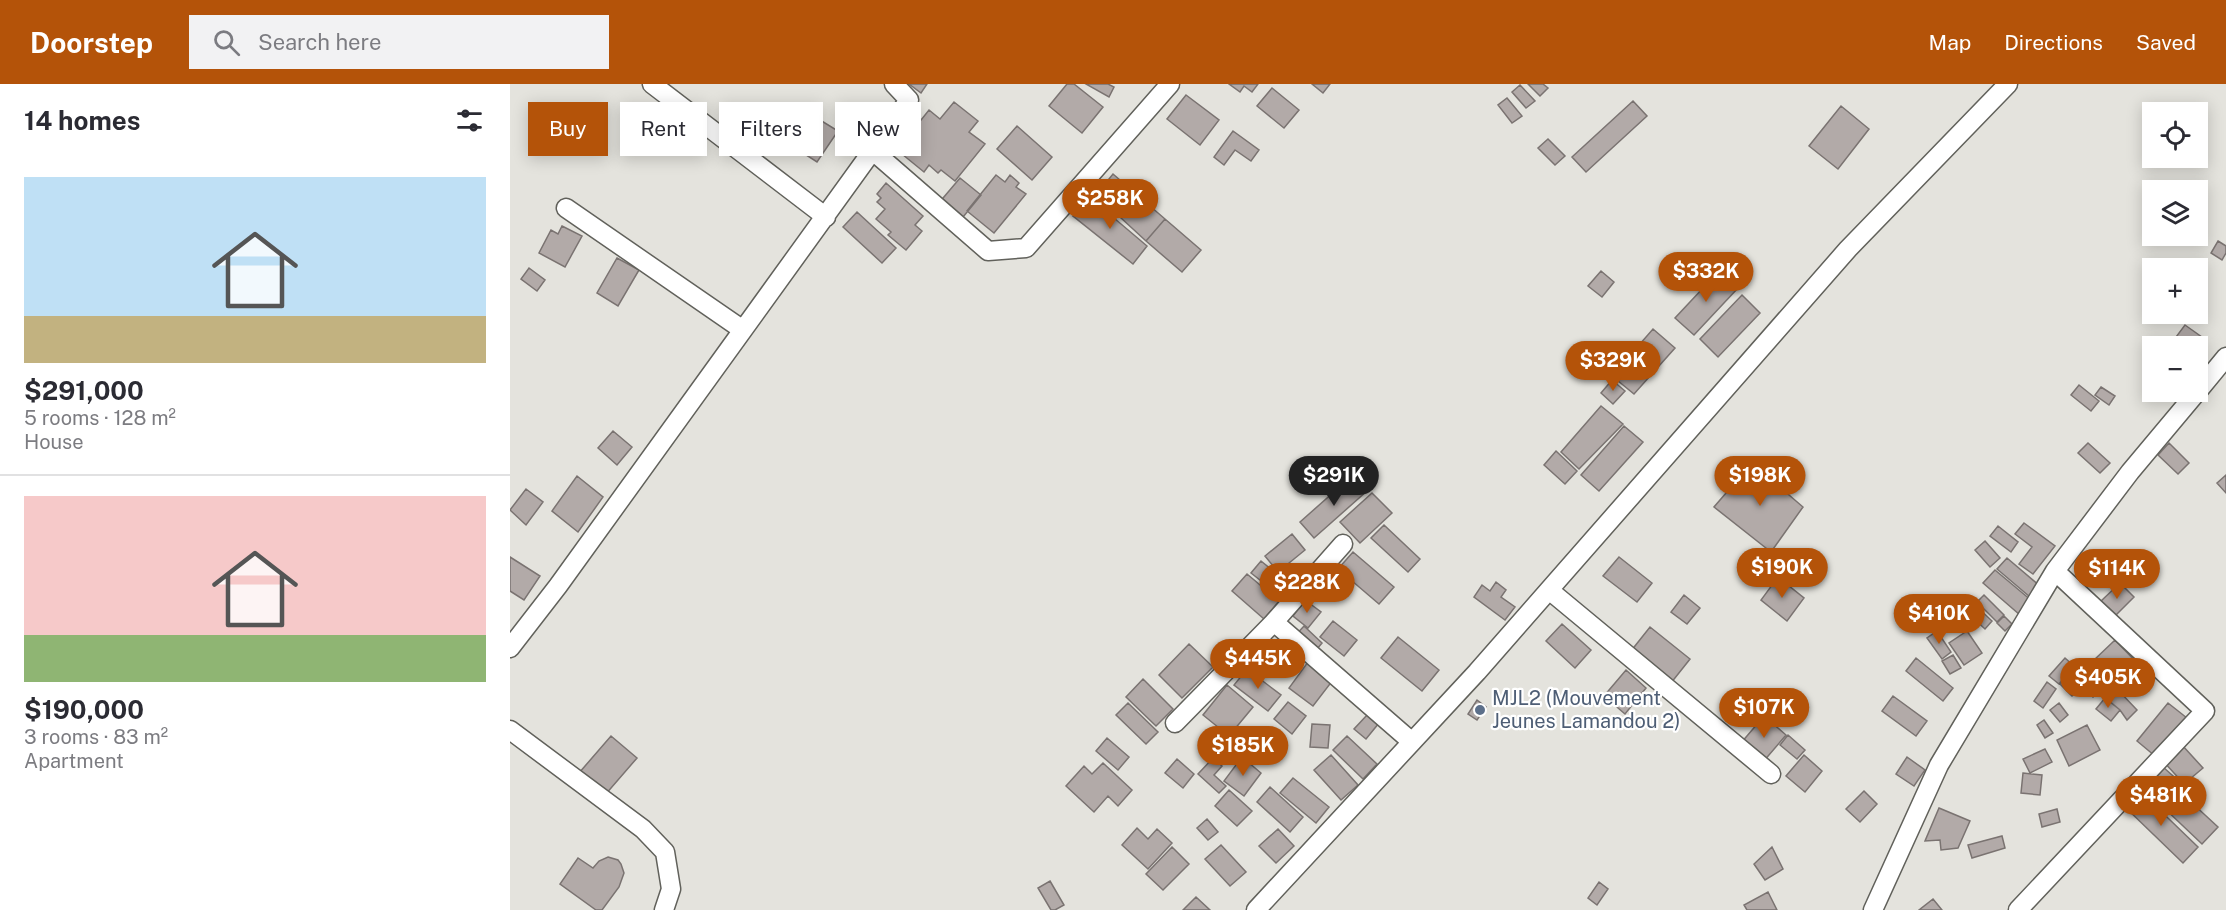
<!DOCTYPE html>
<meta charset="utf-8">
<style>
:root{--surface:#fff;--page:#f2f2f3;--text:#2b2b33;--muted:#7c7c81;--line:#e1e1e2;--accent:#b45309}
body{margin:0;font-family:"Public Sans",sans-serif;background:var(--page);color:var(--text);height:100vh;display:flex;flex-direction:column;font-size:22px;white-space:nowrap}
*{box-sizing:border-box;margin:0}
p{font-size:20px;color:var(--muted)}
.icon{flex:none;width:33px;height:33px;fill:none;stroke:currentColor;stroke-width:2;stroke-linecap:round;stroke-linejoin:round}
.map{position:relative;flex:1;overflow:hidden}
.side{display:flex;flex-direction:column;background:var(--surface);width:510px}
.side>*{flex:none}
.top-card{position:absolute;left:18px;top:18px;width:570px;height:54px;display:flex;gap:12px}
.buttons{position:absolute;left:1632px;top:18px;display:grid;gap:12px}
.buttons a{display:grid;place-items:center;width:66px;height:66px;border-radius:0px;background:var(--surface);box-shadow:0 3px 15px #0003;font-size:30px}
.price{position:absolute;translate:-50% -51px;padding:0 14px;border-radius:21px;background:var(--accent);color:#fff;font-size:20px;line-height:39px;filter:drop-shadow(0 2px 3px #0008)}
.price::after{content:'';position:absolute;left:50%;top:36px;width:18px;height:14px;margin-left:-9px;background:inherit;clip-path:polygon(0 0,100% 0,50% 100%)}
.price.active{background:#222;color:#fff}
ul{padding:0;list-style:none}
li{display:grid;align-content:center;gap:12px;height:318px;padding:0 24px}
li+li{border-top:2px solid var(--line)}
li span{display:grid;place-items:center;height:186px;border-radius:0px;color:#555}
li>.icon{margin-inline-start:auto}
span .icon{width:108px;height:108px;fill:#fffc;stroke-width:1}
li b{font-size:26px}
h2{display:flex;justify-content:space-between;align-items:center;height:72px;padding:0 24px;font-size:26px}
.chip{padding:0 21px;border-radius:0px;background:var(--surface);box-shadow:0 3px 15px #0003;font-size:21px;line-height:54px}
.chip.active{background:var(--accent);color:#fff}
header{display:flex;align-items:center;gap:36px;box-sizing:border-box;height:84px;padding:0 30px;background:var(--accent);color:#fff}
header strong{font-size:28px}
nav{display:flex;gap:33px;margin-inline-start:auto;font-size:21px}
.search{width:420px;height:54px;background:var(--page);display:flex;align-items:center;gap:15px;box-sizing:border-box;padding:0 21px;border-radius:0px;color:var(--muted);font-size:22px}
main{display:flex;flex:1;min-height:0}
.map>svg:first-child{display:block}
.building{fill:#b2aaa8;stroke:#7a7371;stroke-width:1.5}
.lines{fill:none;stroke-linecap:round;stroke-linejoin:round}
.minor-casing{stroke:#61615b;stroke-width:21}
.minor{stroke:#fff;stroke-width:18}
.service-dot{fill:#5c6f8a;stroke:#fff;stroke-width:2}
.labels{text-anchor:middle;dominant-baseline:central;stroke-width:4.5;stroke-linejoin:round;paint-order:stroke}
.service-label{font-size:20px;fill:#4e5e75;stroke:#fff;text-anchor:start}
</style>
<header>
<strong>Doorstep</strong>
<div class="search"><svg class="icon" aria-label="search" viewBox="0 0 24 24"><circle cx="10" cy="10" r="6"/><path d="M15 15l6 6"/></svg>Search here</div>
<nav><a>Map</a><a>Directions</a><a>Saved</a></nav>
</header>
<main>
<section class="side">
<h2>14 homes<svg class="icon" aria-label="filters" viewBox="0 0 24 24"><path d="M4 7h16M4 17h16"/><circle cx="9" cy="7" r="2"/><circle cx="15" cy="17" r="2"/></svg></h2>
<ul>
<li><span style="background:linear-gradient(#bfe0f5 75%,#c2b280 0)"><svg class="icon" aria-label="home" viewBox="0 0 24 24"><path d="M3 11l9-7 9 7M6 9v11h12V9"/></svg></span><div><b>$291,000</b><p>5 rooms · 128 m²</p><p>House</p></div></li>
<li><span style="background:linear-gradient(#f6c9c9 75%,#8fb573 0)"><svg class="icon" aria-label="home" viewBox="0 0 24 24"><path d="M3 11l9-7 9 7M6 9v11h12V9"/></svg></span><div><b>$190,000</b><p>3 rooms · 83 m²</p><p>Apartment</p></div></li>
</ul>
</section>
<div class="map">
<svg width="1716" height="826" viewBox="0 0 1716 826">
<rect width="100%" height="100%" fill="#e4e3dd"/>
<path class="building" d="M399,0H417L411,9Z
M557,0H564L593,23L572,49L539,22Z
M576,0H598L604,3L599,13Z
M719,0H748L742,8L734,2L730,8Z
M802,0H820L813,9Z
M1018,0H1033L1038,4L1030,12Z
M1010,1L1025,17L1016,24L1002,8Z
M762,4L789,26L774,44L747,22Z
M676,11L709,36L690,61L657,35Z
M997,14L1012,32L1002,39L988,21Z
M1123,17L1137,32L1076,88L1062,73Z
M444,18L468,37L459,48L475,60L445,97L431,86L428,89L419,81L414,88L387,66L419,26L430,35Z
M1331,22L1359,45L1328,85L1299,62Z
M310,36L328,47L307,78L290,67Z
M507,42L542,73L522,96L487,65Z
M723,47L749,66L741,77L725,66L714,81L704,73Z
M1038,55L1055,72L1045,81L1028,64Z
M603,90L655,135L636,157L586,111Z
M486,91L495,98L500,91L509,99L506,103L516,110L484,149L457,127Z
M450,94L471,111L449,138L428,120Z
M376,99L413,132L405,141L412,147L396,166L378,151L381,148L366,135L375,125L367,118L371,114L367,110Z
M578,112L637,162L623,180L563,132Z
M347,128L386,164L372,179L333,143Z
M655,135L691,166L672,188L636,157Z
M52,142L72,152L55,183L29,169L41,146L48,150Z
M1708,157L1716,162V169L1712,176L1701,169Z
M107,174L129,186L108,222L87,209Z
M19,184L35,196L27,207L11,195Z
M1091,187L1104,198L1092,213L1078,202Z
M1209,187L1228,204L1184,251L1165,234Z
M1232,211L1250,229L1208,273L1190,255Z
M1675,241L1696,256L1688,268V262H1679L1666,253Z
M1143,245L1165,264L1124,310L1102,292Z
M1102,296L1115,307L1103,320L1091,309Z
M1569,301L1589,317L1581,327L1561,311Z
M1591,303L1605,312L1599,321L1585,311Z
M1091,322L1113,340L1069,385L1051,368Z
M1114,342L1133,358L1089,407L1071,391Z
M103,347L122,363L107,381L88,364Z
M1578,359L1600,379L1590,389L1568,369Z
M1659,359L1679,379L1668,390L1648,371Z
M1046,367L1067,387L1055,400L1034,381Z
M1242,379L1293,423L1261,468L1204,423Z
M843,391L857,407L804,454L790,438Z
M1716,391V409L1707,399Z
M67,392L93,413L68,448L42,427Z
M16,405L33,418L16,441L0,426Z
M862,409L882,429L850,459L830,438Z
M1514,439L1545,462L1523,490L1509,480L1522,463L1505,450Z
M874,441L910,475L898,488L861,454Z
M1488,442L1508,458L1501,468L1480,452Z
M782,450L795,466L768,488L755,472Z
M1475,457L1490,474L1480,483L1465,466Z
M843,468L884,503L869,520L828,485Z
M0,473L30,492L14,516L0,507Z
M1109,473L1142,499L1127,518L1093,492Z
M1497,474L1530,502L1520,513L1487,485Z
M751,477L788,507L779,519L741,489Z
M1485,486L1522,517L1510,531L1473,499Z
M737,490L769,517L754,535L722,507Z
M1268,493L1294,514L1277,537L1251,516Z
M986,498L996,506L991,513L1005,523L995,536L964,513L972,501L980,507Z
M1610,499L1624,513L1605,532L1590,518Z
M1174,511L1190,524L1177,540L1161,528Z
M1474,511L1494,531L1487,538L1467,518Z
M795,516L811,528L798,544L783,532Z
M1467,523L1482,537L1475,545L1460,531Z
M1494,532L1502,540L1495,547L1487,539Z
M823,537L847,556L834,572L810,553Z
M1052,540L1081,566L1065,584L1036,557Z
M794,542L812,559L802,571L783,554Z
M1140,543L1180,575L1161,599L1121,567Z
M1427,547L1441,568L1432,575L1417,554Z
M1457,547L1472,569L1454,581L1439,559Z
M888,553L929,586L912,607L871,574Z
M1605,556L1627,579L1605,599L1584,576Z
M679,560L703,583L672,614L649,591Z
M1443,571L1451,584L1440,590L1432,577Z
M1406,574L1443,604L1433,617L1396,587Z
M1555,574L1564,582L1549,600L1539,592Z
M798,578L823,596L803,622L779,604Z
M1566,583L1579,596L1562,612L1550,600Z
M737,585L771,611L758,627L724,601Z
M1116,586L1136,604L1115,630L1094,612Z
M1585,590L1595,598L1583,613L1572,605Z
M633,595L663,625L646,642L616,613Z
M1537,598L1546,605L1533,624L1524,617Z
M717,601L743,623L719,652L693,631Z
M1608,606L1627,626L1617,636L1610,626L1598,616Z
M1383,612L1417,637L1406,652L1372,627Z
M1595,614L1610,626L1601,637L1586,625Z
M967,616L976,623L967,636L958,630Z
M778,618L796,632L782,650L764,635Z
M618,619L648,648L636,660L606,631Z
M1549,619L1558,631L1550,638L1540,626Z
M1658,619L1677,634L1645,672L1627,657Z
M858,630L869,639L856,655L844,645Z
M1254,632L1276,651L1253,678L1231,659Z
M1534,636L1543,649L1535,654L1527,641Z
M802,640L820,641L818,664L800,663Z
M1577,641L1590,666L1559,682L1547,656Z
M1278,651L1295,666L1287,675L1270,661Z
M101,652L127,674L95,711L69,689Z
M837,652L867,680L853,695L823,666Z
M597,654L619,673L608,686L586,667Z
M1672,661L1693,684L1674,700L1653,677Z
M1535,665L1542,678L1520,689L1513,675Z
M821,671L848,701L831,716L804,686Z
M1294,671L1312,687L1295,708L1276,692Z
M732,673L751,689L734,712L714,697Z
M1397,673L1415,686L1404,702L1386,690Z
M703,674L712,682L704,691L716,702L709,709L688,690Z
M667,675L684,690L673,704L655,689Z
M593,679L622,706L608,722L598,712L584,728L556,702L574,682L582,690Z
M1653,683L1671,699L1653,718L1635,702Z
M1513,689L1532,691L1530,711L1511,709Z
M783,694L819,723L806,739L770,709Z
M760,703L793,733L780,748L747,718Z
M719,706L742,727L727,742L705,722Z
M1668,706L1708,743L1692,760L1652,722Z
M1354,707L1367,720L1350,738L1336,725Z
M1630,707L1688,763L1673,779L1615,723Z
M1429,724L1460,737L1448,764L1431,766L1430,756L1415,757Z
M1547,725L1550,738L1532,743L1529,730Z
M697,735L708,748L698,756L687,744Z
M627,744L638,755L647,745L662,759L638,785L612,761Z
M768,745L784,762L766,779L749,762Z
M1492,752L1495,764L1462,774L1458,761Z
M711,761L736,788L720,802L695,775Z
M662,763L679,780L653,806L636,790Z
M1262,763L1273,785L1255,796L1244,780Z
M98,773L108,776L111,780L114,789L109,803L92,826H86L50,800L68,774L83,784L89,777Z
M540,797L554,821L545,826H541L528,804Z
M1089,798L1098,805L1087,821L1078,814Z
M1258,808L1267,826H1237L1234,821Z
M686,813L700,826H673Z
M1423,815L1432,826H1409Z"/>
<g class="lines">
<defs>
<path id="minor" d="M142,0L316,133
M363,67L478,167L516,164L660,0
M56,124L233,246
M1688,307L1716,273
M1039,506L1261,690
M764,538L902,658
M0,564L48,502L399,16L384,0
M665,639L764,538L833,460
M0,646L133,745L155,768L161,805L154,826
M746,826L967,588L1338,165L1498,0
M1363,826L1429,681L1545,487L1620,388L1687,308
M1508,826L1695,627L1545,487"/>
</defs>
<use href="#minor" class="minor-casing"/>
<use href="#minor" class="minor"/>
</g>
<circle class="service-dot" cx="970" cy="626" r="6"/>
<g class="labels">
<g class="service-label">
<text x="982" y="614">MJL2 (Mouvement<tspan x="982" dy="23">Jeunes Lamandou 2)</tspan></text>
</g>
</g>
</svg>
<div class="buttons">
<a><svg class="icon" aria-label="locate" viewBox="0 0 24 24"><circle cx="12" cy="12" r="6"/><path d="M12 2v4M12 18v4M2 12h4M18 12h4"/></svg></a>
<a><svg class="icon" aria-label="layers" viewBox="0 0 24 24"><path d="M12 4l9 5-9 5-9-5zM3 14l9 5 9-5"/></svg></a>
<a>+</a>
<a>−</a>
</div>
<b class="price" style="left:600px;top:146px">$258K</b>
<b class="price" style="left:1196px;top:219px">$332K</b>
<b class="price" style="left:1103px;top:308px">$329K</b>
<b class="price active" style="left:824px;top:423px">$291K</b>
<b class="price" style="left:1250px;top:423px">$198K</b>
<b class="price" style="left:1272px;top:515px">$190K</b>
<b class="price" style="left:1607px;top:516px">$114K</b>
<b class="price" style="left:797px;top:530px">$228K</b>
<b class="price" style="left:1429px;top:561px">$410K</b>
<b class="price" style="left:748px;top:606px">$445K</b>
<b class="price" style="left:1598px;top:625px">$405K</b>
<b class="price" style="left:1254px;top:655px">$107K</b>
<b class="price" style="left:733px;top:693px">$185K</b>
<b class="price" style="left:1651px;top:743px">$481K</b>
<div class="top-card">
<a class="chip active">Buy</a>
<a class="chip">Rent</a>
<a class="chip">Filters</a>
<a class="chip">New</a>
</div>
</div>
</main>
